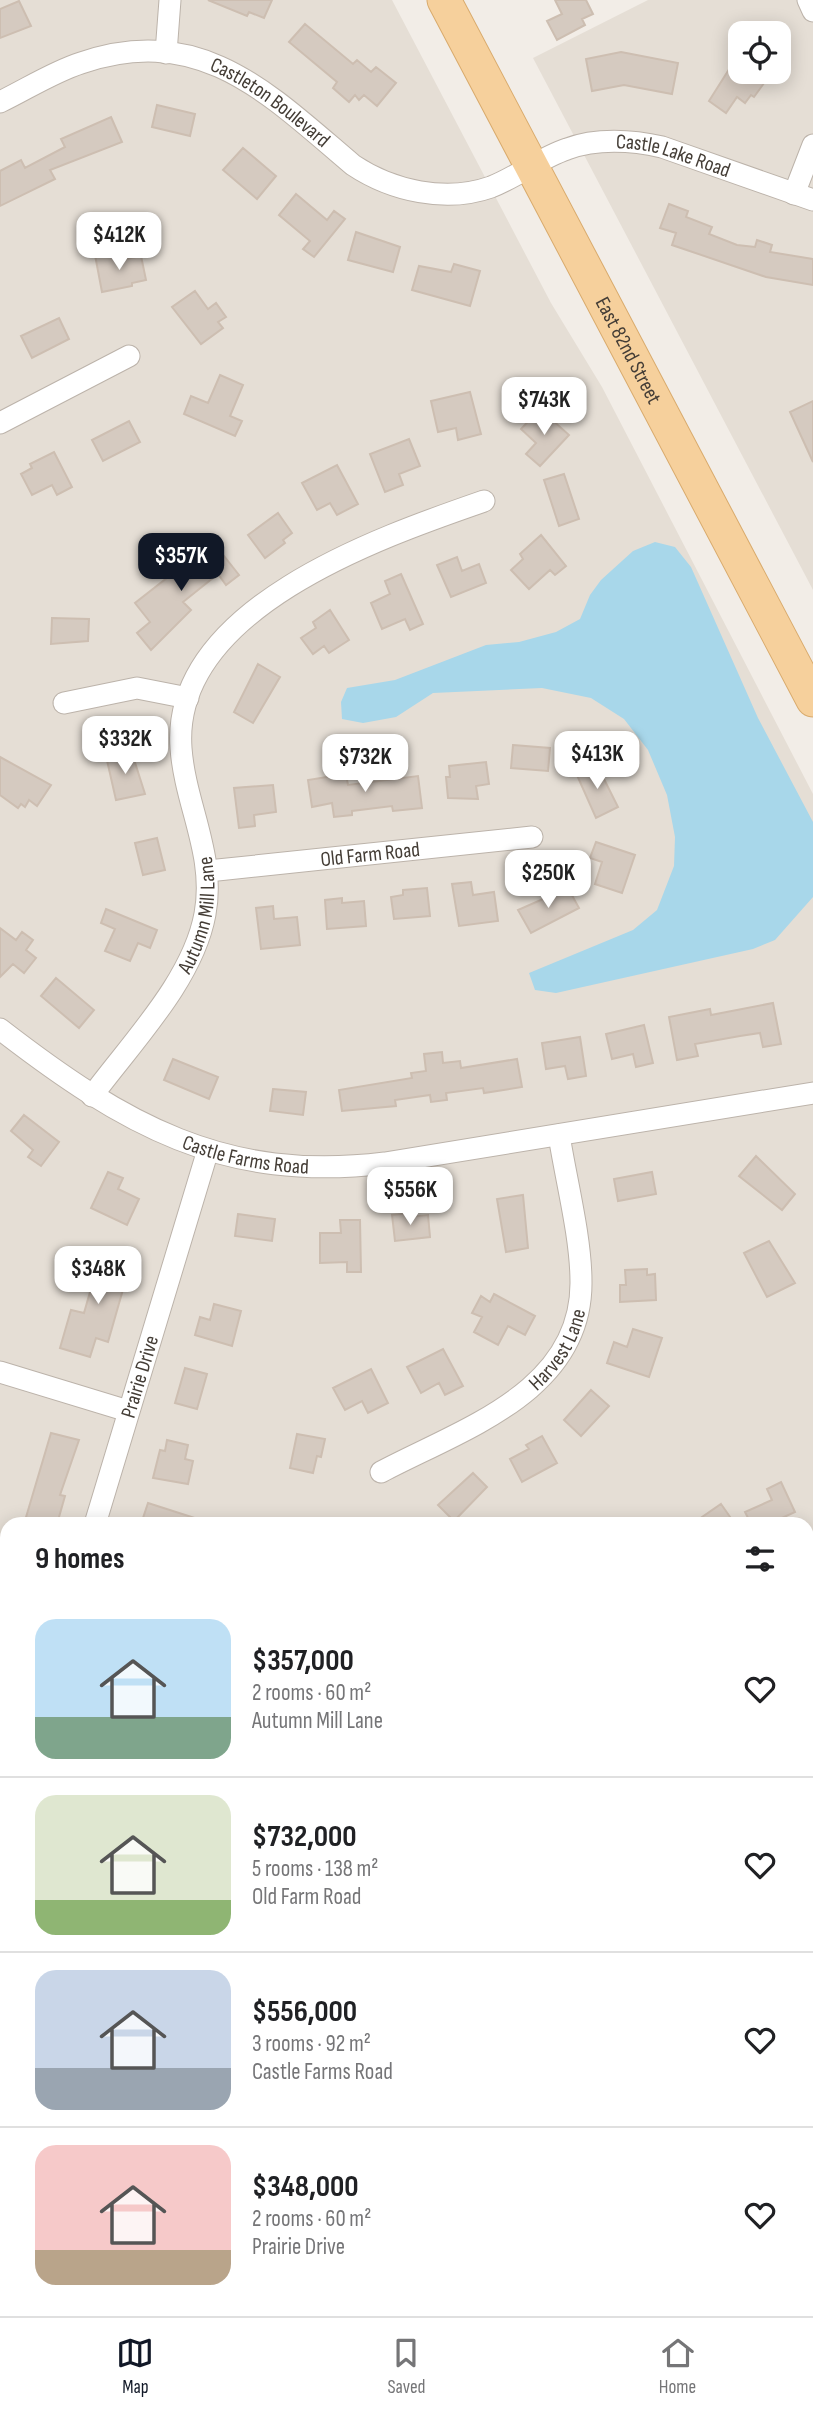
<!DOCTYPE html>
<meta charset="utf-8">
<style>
:root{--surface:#fff;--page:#f6f6f6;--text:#202124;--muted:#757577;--line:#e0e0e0;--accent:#111827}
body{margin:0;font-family:"Sofia Sans Condensed",sans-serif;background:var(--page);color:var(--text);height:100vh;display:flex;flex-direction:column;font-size:26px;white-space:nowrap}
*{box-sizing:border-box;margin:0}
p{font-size:23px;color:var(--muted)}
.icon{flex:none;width:38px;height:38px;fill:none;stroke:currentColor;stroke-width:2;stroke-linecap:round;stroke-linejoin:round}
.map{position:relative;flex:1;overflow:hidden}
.details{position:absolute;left:0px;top:1517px;width:814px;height:800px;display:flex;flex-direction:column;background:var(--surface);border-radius:21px 21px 0 0;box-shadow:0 4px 18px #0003}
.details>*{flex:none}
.buttons{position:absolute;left:728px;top:21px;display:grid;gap:14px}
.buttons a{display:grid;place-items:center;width:63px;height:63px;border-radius:14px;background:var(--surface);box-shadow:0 4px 18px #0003;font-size:35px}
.price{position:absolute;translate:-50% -60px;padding:0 16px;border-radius:14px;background:#fff;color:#222;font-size:23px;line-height:46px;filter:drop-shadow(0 2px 4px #0008)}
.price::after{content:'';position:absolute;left:50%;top:42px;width:21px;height:16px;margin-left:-10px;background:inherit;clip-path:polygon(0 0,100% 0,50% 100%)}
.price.on{background:var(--accent);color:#fff}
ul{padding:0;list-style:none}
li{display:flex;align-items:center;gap:21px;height:175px;padding:0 35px}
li+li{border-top:2px solid var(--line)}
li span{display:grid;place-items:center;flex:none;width:196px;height:140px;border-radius:21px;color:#555}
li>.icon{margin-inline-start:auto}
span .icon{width:84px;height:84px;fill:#fffc;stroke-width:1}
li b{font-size:30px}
h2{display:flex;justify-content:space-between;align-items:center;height:84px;padding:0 35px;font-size:30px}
.menu{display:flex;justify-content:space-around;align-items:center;height:98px;border-top:2px solid var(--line);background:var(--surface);font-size:19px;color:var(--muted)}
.menu a{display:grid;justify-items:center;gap:4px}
.menu .on{color:var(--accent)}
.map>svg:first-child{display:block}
.residential{fill:#e5ded5;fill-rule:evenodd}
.water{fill:#a8d7ea}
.building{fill:#d5cac0;stroke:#cdbeb1;stroke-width:2}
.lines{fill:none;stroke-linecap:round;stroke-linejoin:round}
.minor-casing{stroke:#bcb3aa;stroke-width:23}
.primary-casing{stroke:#d9ab6d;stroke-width:35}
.minor{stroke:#fff;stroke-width:21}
.primary{stroke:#f6d09c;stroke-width:33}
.labels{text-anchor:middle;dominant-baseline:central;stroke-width:5;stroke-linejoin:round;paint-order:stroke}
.street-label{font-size:21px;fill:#443d36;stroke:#fff}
</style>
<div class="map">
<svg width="813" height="2316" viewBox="0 0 813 2316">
<rect width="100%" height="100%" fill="#f2ede7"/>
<path class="residential" d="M0,0H392L551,303L602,387L813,794V2316H0ZM7,1524H807V2310H7Z
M648,0H813V590L533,58ZM740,33H779V72H740Z"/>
<path class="water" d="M655,542L675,547L691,567L758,718L813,822V897L775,940L753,949L556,993L535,990L529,973L633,930L657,910L674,866L675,837L667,795L648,750L624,719L591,698L542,688L433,693L396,717L363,723L342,719L341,702L347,688L395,680L486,645L519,642L556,632L580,619L590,595L601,580L633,551Z"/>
<path class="building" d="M208,0H272L264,18L249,12L247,16Z
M555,0H586L593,14L582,19L585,25L557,40L547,21L562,14Z
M19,1L31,26L0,38V9Z
M305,24L353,64L357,60L371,72L376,67L396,83L377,106L364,95L359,100L355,95L349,102L333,88L337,82L289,42Z
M621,52L678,63L672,94L624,85L592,91L586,59Z
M740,52V72H772L754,97L751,95L745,103L737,97L726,113L709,101Z
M157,105L195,114L190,136L152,127Z
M111,117L122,142L50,170L55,179L0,206V171L21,160L25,168L65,147L61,139Z
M243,148L276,176L257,199L223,170Z
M296,194L327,220L334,211L345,219L314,257L303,249L310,241L279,215Z
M669,204L688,211L686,217L712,227L709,234L737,245L755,247L757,240L772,245L770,252L813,259V285L766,277L672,245L676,233L660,228Z
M356,232L400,247L393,272L348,260Z
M113,252L115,261L141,256L146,280L132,283V286L102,292L95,255Z
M454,264L480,271L470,306L412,290L419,266L451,272Z
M195,291L208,309L216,303L226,317L218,322L223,328L201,344L172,307Z
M59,318L69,339L32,358L21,336Z
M220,375L243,385L230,416L242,421L235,436L184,414L191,396L208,403Z
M470,392L481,434L458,440L456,428L438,432L431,401Z
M813,401V462L790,412Z
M540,409L569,435L540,466L526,454L536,443L521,429Z
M129,421L140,442L103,461L92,440Z
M409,439L420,466L399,474L403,485L385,492L370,454Z
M54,452L72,487L57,495L52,485L32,495L21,474L32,468L30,464Z
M337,465L358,504L337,515L330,503L317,510L302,483Z
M564,474L579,519L559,526L544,480Z
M278,513L292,533L283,540L285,543L265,558L248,535Z
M541,535L566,566L555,575L550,570L529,589L511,570L523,559L520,554Z
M213,542L239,575L226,585L218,574L183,602L191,610L151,650L137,633L150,622L135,603Z
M457,557L462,571L479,564L486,583L451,597L437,565Z
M401,574L423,624L410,630L405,619L382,629L371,603L390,594L385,581Z
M330,610L349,640L329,653L324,646L313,654L301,638L316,628L313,622Z
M52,618L89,619L88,641L51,644Z
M258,664L280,677L253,723L234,712Z
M513,745L550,748L548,771L511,768Z
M131,750L145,794L116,800L106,756Z
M0,757L51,785L37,806L29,800L25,807L21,804L18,808L0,795Z
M486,762L489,784L476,786L478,799L448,798L446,777H450L449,766Z
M596,763L618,807L596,818L576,773Z
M346,774L348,785L418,776L422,808L393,811L392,806L352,811V815L334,817L332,803L312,807L308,780Z
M273,785L276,812L254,815L255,826L239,828L234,788Z
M157,838L165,870L143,875L135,843Z
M596,842L635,855L622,893L595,884L602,862L590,858Z
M471,882L473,895L494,892L498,921L459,926L452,884Z
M427,888L430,916L394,919L391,897L403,895V890Z
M568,888L579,908L531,933L518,910Z
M342,898V903L364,901L366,926L327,929L325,900Z
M273,906L274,919L297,917L300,945L261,949L256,908Z
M106,909L157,930L150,948L138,943L130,961L105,951L115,929L101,923Z
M0,928L16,940L22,932L33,940L26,950L36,958L24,973L13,964L0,977Z
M56,978L94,1010L79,1028L41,996Z
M773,1003L781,1044L763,1047L760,1033L740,1036L695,1044L698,1056L677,1060L669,1017L710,1009L711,1015Z
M644,1025L653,1063L636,1067L633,1054L612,1059L606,1034Z
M580,1037L586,1076L568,1079L565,1066L546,1069L542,1043Z
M442,1052L443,1063L460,1061L461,1068L517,1059L522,1087L484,1093L483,1088L446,1093L447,1100L431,1102L430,1095L395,1100L396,1106L342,1111L339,1090L412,1078L411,1073L426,1071L424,1054Z
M173,1059L218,1077L209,1099L164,1080Z
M273,1089L306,1092L303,1115L270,1111Z
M24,1115L59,1142L41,1166L28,1157L33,1150L11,1131Z
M756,1156L795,1194L782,1210L739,1176Z
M108,1172L123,1178L118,1189L139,1199L127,1225L91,1208Z
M652,1172L656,1194L618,1201L614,1179Z
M523,1195L528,1248L506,1252L497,1199Z
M410,1213V1217L428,1215L430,1237L395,1241L392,1215Z
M238,1214L275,1219L272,1241L235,1236Z
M340,1220H360L361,1272H347V1262L320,1263V1233H341Z
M769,1241L795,1283L767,1297L744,1253Z
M102,1250L132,1258L108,1342L96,1338L90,1357L60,1348L71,1310L84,1313Z
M647,1269V1275L655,1274L656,1300L620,1302V1285H626L625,1270Z
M494,1294L535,1316L525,1335L508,1326L498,1345L474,1332L482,1317L472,1313L481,1296L490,1302Z
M214,1304L241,1311L232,1346L195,1335L200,1317L210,1320Z
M633,1329L662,1338L649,1377L607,1363L614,1342L627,1347Z
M443,1349L463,1386L445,1395L439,1383L421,1393L407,1367Z
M185,1368L207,1374L197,1409L175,1403Z
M371,1369L388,1403L368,1413L362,1401L345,1410L333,1388Z
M591,1390L609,1406L581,1436L564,1420Z
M51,1433L79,1440L60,1495L65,1496L57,1524H24Z
M297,1434L325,1439L321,1457L317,1456L313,1473L290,1468Z
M542,1436L557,1463L522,1482L510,1459L529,1449L526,1445Z
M167,1440L188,1445L185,1459L193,1461L188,1484L153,1478L160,1450L165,1451Z
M473,1473L487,1487L454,1521L438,1505Z
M781,1482L795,1512L769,1524H751L745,1512L772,1500L767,1489Z
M148,1503L204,1521V1524H141Z
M721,1504L735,1524H692Z"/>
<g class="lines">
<defs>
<g id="minor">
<path d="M808,0L813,11"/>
<path d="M166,53L170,0"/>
<path id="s1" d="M0,102C27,89 53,72 81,63C201,22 269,94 353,165C392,191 446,203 491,187C517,177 540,158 567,149C596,138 632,140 662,147L813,200"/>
<path d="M794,194L813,145"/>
<path d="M0,423L129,356"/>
<path d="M64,703L137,688L188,698"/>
<path id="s2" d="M208,871L532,837"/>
<path id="s3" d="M0,1029C123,1124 224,1183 385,1163L813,1093"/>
<path id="s4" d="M92,1096C132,1042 193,980 205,914C216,855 185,805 181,748C171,609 380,537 484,501"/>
<path d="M0,1372L128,1411"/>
<path id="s5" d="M381,1472C462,1429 582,1392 581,1282C581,1237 566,1180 559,1135"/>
<path id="s6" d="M95,1524L208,1150"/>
<path d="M807,1568L813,1566"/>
<path d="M0,1675L7,1671"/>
<path d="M0,2244L7,2243"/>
<path d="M715,2310L718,2316"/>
</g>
<g id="primary">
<path id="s7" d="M444,0L813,700"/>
</g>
</defs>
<use href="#minor" class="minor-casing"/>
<use href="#primary" class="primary-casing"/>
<use href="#minor" class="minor"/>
<use href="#primary" class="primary"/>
</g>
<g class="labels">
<g class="street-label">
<text stroke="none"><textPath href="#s1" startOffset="294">Castleton Boulevard</textPath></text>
<text stroke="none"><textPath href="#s1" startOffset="737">Castle Lake Road</textPath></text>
<text stroke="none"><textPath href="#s7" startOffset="396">East 82nd Street</textPath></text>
<text stroke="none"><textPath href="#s2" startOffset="163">Old Farm Road</textPath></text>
<text stroke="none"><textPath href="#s4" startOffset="214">Autumn Mill Lane</textPath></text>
<text stroke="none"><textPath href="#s3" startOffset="280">Castle Farms Road</textPath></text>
<text stroke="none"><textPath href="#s5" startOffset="220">Harvest Lane</textPath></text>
<text stroke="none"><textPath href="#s6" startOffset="154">Prairie Drive</textPath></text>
</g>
</g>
</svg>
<div class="buttons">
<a><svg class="icon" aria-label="locate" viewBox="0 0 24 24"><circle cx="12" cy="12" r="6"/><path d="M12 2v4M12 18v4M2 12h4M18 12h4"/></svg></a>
</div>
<b class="price" style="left:119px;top:272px">$412K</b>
<b class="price" style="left:544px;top:437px">$743K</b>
<b class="price on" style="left:181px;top:593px">$357K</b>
<b class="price" style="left:125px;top:776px">$332K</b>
<b class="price" style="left:597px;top:791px">$413K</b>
<b class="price" style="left:365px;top:794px">$732K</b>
<b class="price" style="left:548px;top:910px">$250K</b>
<b class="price" style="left:410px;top:1227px">$556K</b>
<b class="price" style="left:98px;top:1306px">$348K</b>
<section class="details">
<h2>9 homes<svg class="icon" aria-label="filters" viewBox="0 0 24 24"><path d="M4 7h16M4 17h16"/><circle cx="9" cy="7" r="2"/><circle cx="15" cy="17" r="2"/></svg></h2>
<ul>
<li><span style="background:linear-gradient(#bfe0f5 70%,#7fa58c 0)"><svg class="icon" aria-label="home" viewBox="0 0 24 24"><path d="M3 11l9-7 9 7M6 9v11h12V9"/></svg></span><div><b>$357,000</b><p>2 rooms · 60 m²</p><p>Autumn Mill Lane</p></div><svg class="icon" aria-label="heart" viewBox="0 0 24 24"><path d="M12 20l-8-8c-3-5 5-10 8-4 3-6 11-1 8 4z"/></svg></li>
<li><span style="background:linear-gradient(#dfe7d0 75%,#8fb573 0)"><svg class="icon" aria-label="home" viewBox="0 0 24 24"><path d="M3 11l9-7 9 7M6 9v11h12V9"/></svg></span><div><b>$732,000</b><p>5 rooms · 138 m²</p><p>Old Farm Road</p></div><svg class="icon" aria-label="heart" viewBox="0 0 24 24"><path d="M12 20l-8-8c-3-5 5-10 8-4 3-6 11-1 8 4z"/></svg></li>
<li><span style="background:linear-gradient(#c9d6e8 70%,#9aa5b1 0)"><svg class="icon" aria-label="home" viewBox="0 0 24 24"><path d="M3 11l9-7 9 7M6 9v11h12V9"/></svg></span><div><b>$556,000</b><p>3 rooms · 92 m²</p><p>Castle Farms Road</p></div><svg class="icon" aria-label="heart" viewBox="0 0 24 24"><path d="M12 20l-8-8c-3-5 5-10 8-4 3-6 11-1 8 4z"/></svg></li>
<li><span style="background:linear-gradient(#f6c9c9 75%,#b9a48a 0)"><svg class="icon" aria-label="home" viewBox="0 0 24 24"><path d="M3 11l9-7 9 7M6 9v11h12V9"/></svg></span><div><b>$348,000</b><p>2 rooms · 60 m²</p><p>Prairie Drive</p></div><svg class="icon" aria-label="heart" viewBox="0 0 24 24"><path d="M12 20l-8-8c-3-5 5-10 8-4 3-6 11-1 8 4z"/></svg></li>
</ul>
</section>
</div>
<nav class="menu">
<a class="on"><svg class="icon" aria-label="map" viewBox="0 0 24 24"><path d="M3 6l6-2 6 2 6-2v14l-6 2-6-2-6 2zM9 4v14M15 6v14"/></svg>Map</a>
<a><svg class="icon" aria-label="saved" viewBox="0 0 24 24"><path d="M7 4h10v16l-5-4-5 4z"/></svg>Saved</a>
<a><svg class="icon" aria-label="home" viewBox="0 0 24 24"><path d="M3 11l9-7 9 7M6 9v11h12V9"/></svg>Home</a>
</nav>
